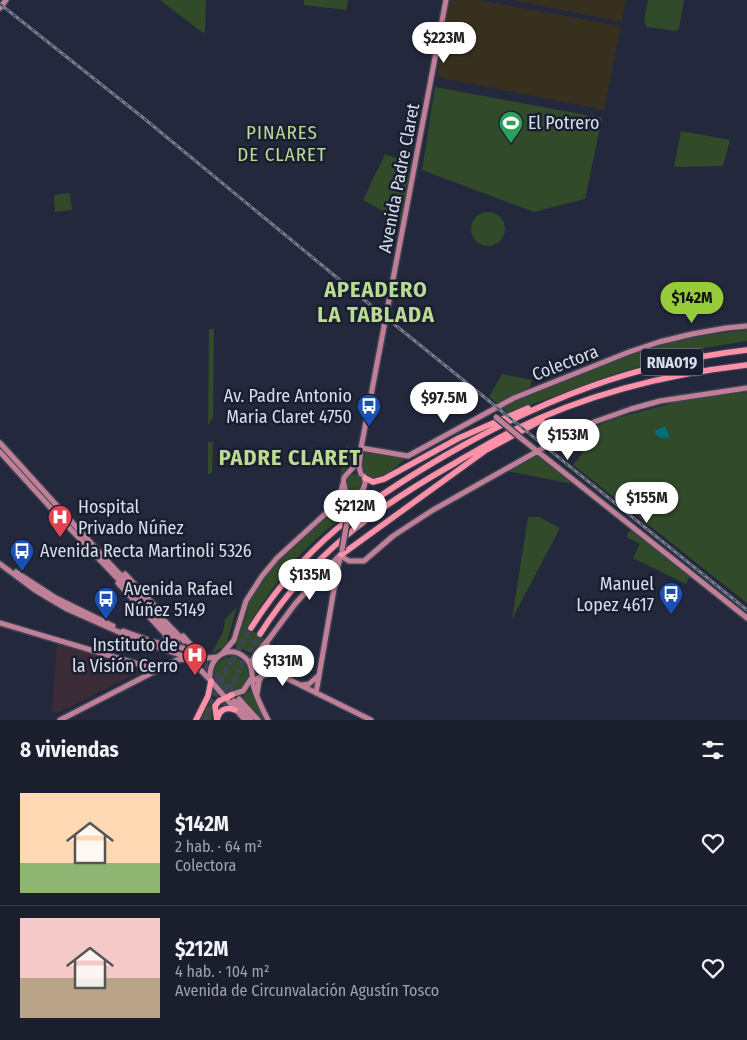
<!DOCTYPE html>
<html lang="es">
<meta charset="utf-8">
<style>
:root{--surface:#1a1e2d;--page:#272b39;--text:#f1f3f6;--muted:#9fa2aa;--line:#383c49;--accent:#96cc39}
body{margin:0;font-family:"Fira Sans Condensed",sans-serif;background:var(--page);color:var(--text);height:100vh;display:flex;flex-direction:column;font-size:19px;white-space:nowrap}
*{box-sizing:border-box;margin:0}
p{font-size:16px;color:var(--muted)}
.icon{flex:none;width:28px;height:28px;fill:none;stroke:currentColor;stroke-width:2;stroke-linecap:round;stroke-linejoin:round}
.map{position:relative;height:720px;overflow:hidden}
.drawer{display:flex;flex-direction:column;background:var(--surface);flex:1}
.drawer>*{flex:none}
.price{position:absolute;translate:-50% -42px;padding:0 11px;border-radius:18px;background:#fff;color:#222;font-size:16px;line-height:32px;filter:drop-shadow(0 1px 2px #0008)}
.price::after{content:'';position:absolute;left:50%;top:30px;width:15px;height:11px;margin-left:-8px;background:inherit;clip-path:polygon(0 0,100% 0,50% 100%)}
.price.current{background:var(--accent);color:#111}
ul{padding:0;list-style:none}
li{display:flex;align-items:center;gap:15px;height:125px;padding:0 20px}
li+li{border-top:1px solid var(--line)}
li span{display:grid;place-items:center;flex:none;width:140px;height:100px;border-radius:0px;color:#555}
li>.icon{margin-inline-start:auto}
span .icon{width:60px;height:60px;fill:#fffc;stroke-width:1}
li b{font-size:21px}
h2{display:flex;justify-content:space-between;align-items:center;height:60px;padding:0 20px;font-size:21px}
.map>svg:first-child{display:block}
.industrial{fill:#37301f}
.medical{fill:#3a2b37}
.green{fill:#304a2a}
.water{fill:#006e7a}
.lines{fill:none;stroke-linecap:round;stroke-linejoin:round}
.major-tunnel{stroke:#3e4356;stroke-width:5;stroke-dasharray:5 2.5;stroke-linecap:butt}
.highway-tunnel{stroke:#3e4356;stroke-width:5.5;stroke-dasharray:5.5 3;stroke-linecap:butt}
.major-casing{stroke:#3d4252;stroke-width:8}
.highway-casing{stroke:#3d4252;stroke-width:8}
.major{stroke:#bf7f96;stroke-width:5}
.highway{stroke:#ff91a8;stroke-width:5.5}
.rail-casing{stroke:#787c8d;stroke-width:3}
.rail{stroke:#191f31;stroke-width:1;stroke-dasharray:4;stroke-linecap:butt}
.major-bridge-casing{stroke:#3d4252;stroke-width:8;stroke-linecap:butt}
.major-bridge{stroke:#bf7f96;stroke-width:5}
.labels{text-anchor:middle;dominant-baseline:central;stroke-width:5;stroke-linejoin:round;paint-order:stroke}
.shield{fill:#191f31;stroke:#a0a5b3;stroke-width:1}
.shield-label{font-size:16px;font-weight:bold;fill:#dadeeb}
.poi-label{font-size:18px;fill:#dadeeb;stroke:#191f31;text-anchor:start}
.street-label{font-size:18px;fill:#dadeeb;stroke:#191f31}
.neighbourhood-label{font-size:19px;letter-spacing:1px;fill:#bbdb93;stroke:#191f31}
.district-label{font-size:22px;font-weight:bold;letter-spacing:1px;fill:#bbdb93;stroke:#191f31}
</style>
<div class="map">
<svg width="747" height="720" viewBox="0 0 747 720">
<rect width="100%" height="100%" fill="#23283c"/>
<path class="industrial" d="M449,0H478L621,26L604,110L437,77Z
M512,0H626L622,22Z"/>
<path class="medical" d="M57,642L143,670L58,713L52,711Z"/>
<path class="green" d="M160,0H206L205,32L203,33Z
M304,0H348L346,10L304,5Z
M648,0H684L679,28L676,31L647,27L644,21Z
M435,87L602,118L585,199L534,212L422,170Z
M681,131L730,140L723,166L674,167Z
M385,154L412,164L400,221L363,200Z
M70,193L72,210L55,212L54,195Z
M471 229a17 17 0 1 1 34 0a17 17 0 1 1-34 0Z
M209,329H214L213,418L208,425Z
M747,330V341L704,348L614,374L509,413L501,408L544,388L642,350L690,337Z
M502,374L532,380L530,387L497,403L489,397Z
M747,392V603L573,465L583,452L566,438L617,418L684,400Z
M208,442H213L212,473L208,474Z
M346,446L357,449L356,461C352,466 347,467 343,472C336,479 339,492 335,500Z
M365,452L405,459C392,470 375,489 362,468Z
M534,456H541L578,485L507,471Z
M345 483a9 9 0 1 1 18 0a9 9 0 1 1-18 0Z
M339,506H342L343,509L341,519C302,546 272,587 247,627L265,639L251,653L235,646L247,613V607L256,589L276,564Z
M528,517H539L560,528L512,619Z
M631,528L690,576L686,584L633,558L640,544L626,537Z
M237,607L227,642L223,647L211,654L223,632L225,619Z
M214 674a17 17 0 1 1 34 0a17 17 0 1 1-34 0Z
M251,689L266,720H260L240,699Z
M210,702L212,703L211,711L212,720H200Z"/>
<path class="water" d="M665,426L670,437L663,438L658,437L654,431Z"/>
<g class="lines">
<path class="major-tunnel" d="M177,641L232,699
M184,641L235,695"/>
<path class="highway-tunnel" d="M220,713L243,662L260,634
M205,720L222,677L251,628"/>
<defs>
<path id="major" d="M0,8L6,0
M522,439L747,618
M0,443L110,564L184,641
M361,448L408,456L514,398L629,352L659,342L692,334L726,328L747,326
M0,452L60,518L177,641
M361,474L359,466L361,448L446,0
M350,507C355,497 369,489 364,476
M349,511C351,499 341,485 344,478C346,474 356,466 359,459
M341,556L349,561H364L393,536L433,510L561,438L594,422L631,409L660,401L747,388
M0,564L35,590L67,609L137,640L186,657L193,662L210,680
M16,572L56,598L113,626
M125,574L155,606
M318,577L328,576L333,580L335,584
M118,583L166,635L165,642L160,643
M0,623L158,670
M123,631L146,639
M183,636L199,654
M154,642L183,648L207,658L217,657
M267,644C263,653 261,661 268,668
M222,654L234,640L246,601L262,576L277,558L336,504L339,498L343,484
M250,664L256,654L269,639L295,604L318,578L340,555
M250,665L270,670L371,720
M251,682L264,675L274,672
M302,685L309,684L318,676
M316,693L338,566L341,555
M257,694L259,681L262,676
M230,695L243,691L251,679
M239,699L258,720
M234,701L251,720
M60,720L177,660L186,659
M245,720L210,680C207,656 232,641 248,661C254,668 251,679 254,688C257,699 263,710 268,720"/>
<path id="highway" d="M365,478L373,482L384,479L459,438L528,408
M341,555L486,450L542,420
M251,628C304,545 362,504 446,455C543,399 635,363 747,350
M260,634C311,554 374,509 455,463C474,452 494,440 514,430C587,394 667,374 747,365
M196,720L208,696L211,681
M217,720L215,706L219,701L232,695
M217,720C219,710 226,706 235,710"/>
</defs>
<use href="#major" class="major-casing"/>
<use href="#highway" class="highway-casing"/>
<use href="#major" class="major"/>
<use href="#highway" class="highway"/>
<defs>
<path id="rail" d="M0,4L141,116L352,290L747,610"/>
</defs>
<use href="#rail" class="rail-casing"/>
<use href="#rail" class="rail"/>
<defs>
<path id="major-bridge" d="M496,417L522,439
M342,550L349,511"/>
</defs>
<use href="#major-bridge" class="major-bridge-casing"/>
<use href="#major-bridge" class="major-bridge"/>
</g>
<defs>
<symbol id="stadium-pin" viewBox="-11 -11 22 30"><path d="M0 17L-7.5 6A9.5 9.5 0 1 1 7.5 6Z" fill="#2e9e5b" stroke="#191f31"/><path d="M0-5a6.5 5 0 1 0 0 10a6.5 5 0 1 0 0-10ZM-3.5-1.8h7v3.6h-7Z" fill="#fff"/></symbol>
<symbol id="bus-pin" viewBox="-11 -11 22 30"><path d="M0 17L-7.5 6A9.5 9.5 0 1 1 7.5 6Z" fill="#1a4fb4" stroke="#191f31"/><path d="M-5-6H5V4H4V6H2V4H-2V6H-4V4H-5ZM-3.5-4V0h7V-4ZM-3.5 1.2v1.5H-2V1.2ZM2 1.2v1.5H3.5V1.2Z" fill="#fff"/></symbol>
<symbol id="hospital-pin" viewBox="-11 -11 22 30"><path d="M0 17L-7.5 6A9.5 9.5 0 1 1 7.5 6Z" fill="#e0444e" stroke="#191f31"/><path d="M-5-5h3v3.5h4V-5h3V5h-3V1.5h-4V5h-3Z" fill="#fff"/></symbol>
</defs>
<g fill-rule="evenodd">
<use href="#stadium-pin" x="497" y="109" width="28" height="38"/>
<use href="#bus-pin" x="355" y="392" width="28" height="38"/>
<use href="#hospital-pin" x="46" y="503" width="28" height="38"/>
<use href="#bus-pin" x="8" y="537" width="28" height="38"/>
<use href="#bus-pin" x="657" y="580" width="28" height="38"/>
<use href="#bus-pin" x="92" y="585" width="28" height="38"/>
<use href="#hospital-pin" x="181" y="641" width="28" height="38"/>
</g>
<g class="labels">
<rect class="shield" x="641" y="348.5" width="62" height="27" rx="4"/>
<g class="shield-label">
<text x="672" y="362">RNA019</text>
</g>
<g class="poi-label">
<text x="528" y="123">El Potrero</text>
<text x="352" y="396" text-anchor="end">Av. Padre Antonio<tspan x="352" dy="21">Maria Claret 4750</tspan></text>
<text x="78" y="507">Hospital<tspan x="78" dy="21">Privado Núñez</tspan></text>
<text x="40" y="551">Avenida Recta Martinoli 5326</text>
<text x="654" y="584" text-anchor="end">Manuel<tspan x="654" dy="21">Lopez 4617</tspan></text>
<text x="124" y="589">Avenida Rafael<tspan x="124" dy="21">Núñez 5149</tspan></text>
<text x="178" y="645" text-anchor="end">Instituto de<tspan x="178" dy="21">la Visión Cerro</tspan></text>
</g>
<g class="street-label">
<text transform="translate(399 178) rotate(-79)">Avenida Padre Claret</text>
<text transform="translate(565 363) rotate(-21)">Colectora</text>
</g>
<g class="neighbourhood-label">
<text x="282" y="132">PINARES<tspan x="282" dy="22">DE CLARET</tspan></text>
</g>
<g class="district-label">
<text x="376" y="289">APEADERO<tspan x="376" dy="25">LA TABLADA</tspan></text>
<text x="290" y="457">PADRE CLARET</text>
</g>
</g>
</svg>
<b class="price" style="left:444px;top:64px">$223M</b>
<b class="price current" style="left:692px;top:324px">$142M</b>
<b class="price" style="left:444px;top:424px">$97.5M</b>
<b class="price" style="left:568px;top:461px">$153M</b>
<b class="price" style="left:647px;top:524px">$155M</b>
<b class="price" style="left:355px;top:532px">$212M</b>
<b class="price" style="left:310px;top:601px">$135M</b>
<b class="price" style="left:283px;top:687px">$131M</b>
</div>
<section class="drawer">
<h2>8 viviendas<svg class="icon" aria-label="filters" viewBox="0 0 24 24"><path d="M4 7h16M4 17h16"/><circle cx="9" cy="7" r="2"/><circle cx="15" cy="17" r="2"/></svg></h2>
<ul>
<li><span style="background:linear-gradient(#ffd9b3 70%,#8fb573 0)"><svg class="icon" aria-label="home" viewBox="0 0 24 24"><path d="M3 11l9-7 9 7M6 9v11h12V9"/></svg></span><div><b>$142M</b><p>2 hab. · 64 m²</p><p>Colectora</p></div><svg class="icon" aria-label="heart" viewBox="0 0 24 24"><path d="M12 20l-8-8c-3-5 5-10 8-4 3-6 11-1 8 4z"/></svg></li>
<li><span style="background:linear-gradient(#f6c9c9 60%,#b9a48a 0)"><svg class="icon" aria-label="home" viewBox="0 0 24 24"><path d="M3 11l9-7 9 7M6 9v11h12V9"/></svg></span><div><b>$212M</b><p>4 hab. · 104 m²</p><p>Avenida de Circunvalación Agustín Tosco</p></div><svg class="icon" aria-label="heart" viewBox="0 0 24 24"><path d="M12 20l-8-8c-3-5 5-10 8-4 3-6 11-1 8 4z"/></svg></li>
</ul>
</section>
